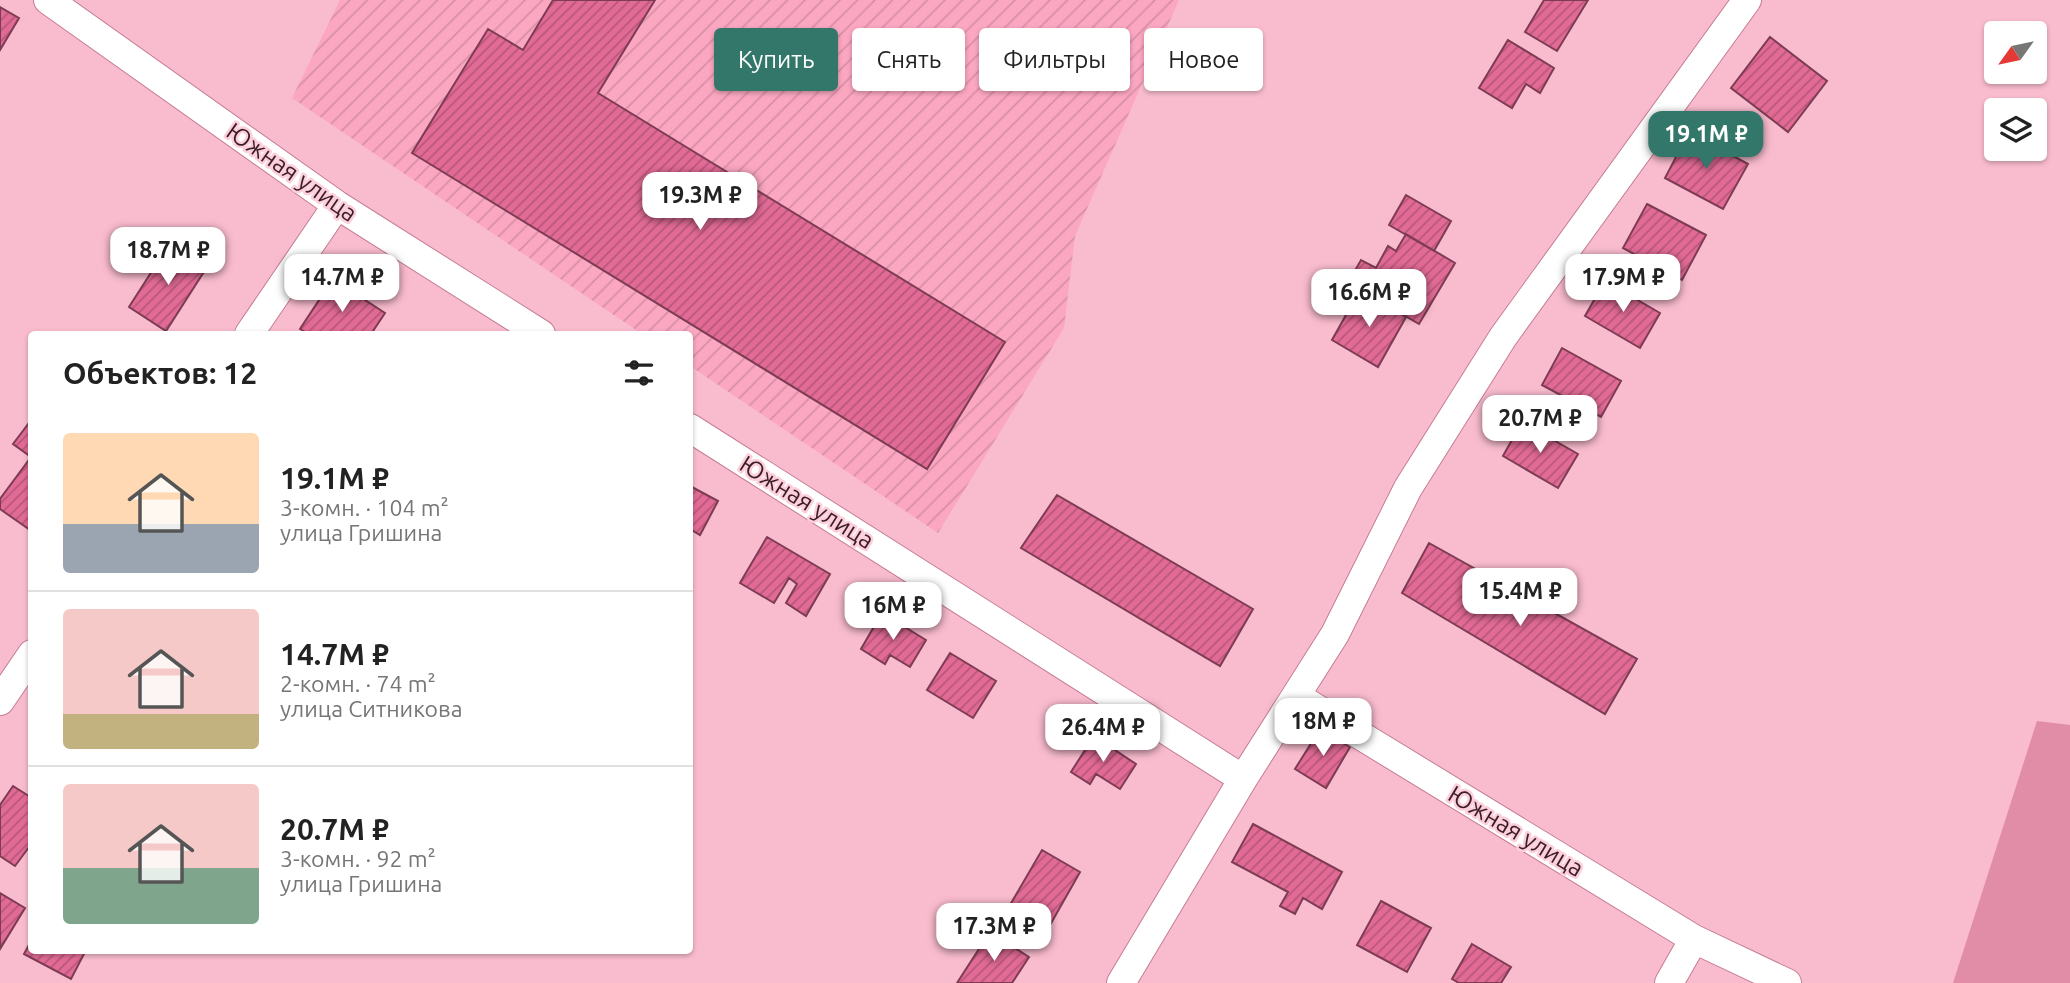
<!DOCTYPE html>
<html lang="ru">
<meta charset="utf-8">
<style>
:root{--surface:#fff;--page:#f2f2f2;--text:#222;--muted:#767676;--line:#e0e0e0;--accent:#33776a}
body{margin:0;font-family:Ubuntu,sans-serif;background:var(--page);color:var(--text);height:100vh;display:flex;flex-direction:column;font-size:26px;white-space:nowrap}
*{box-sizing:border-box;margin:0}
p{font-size:23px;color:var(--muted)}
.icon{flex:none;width:38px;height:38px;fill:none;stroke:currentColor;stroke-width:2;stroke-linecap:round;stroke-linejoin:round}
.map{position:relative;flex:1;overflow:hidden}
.drawer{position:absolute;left:28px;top:331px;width:665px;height:623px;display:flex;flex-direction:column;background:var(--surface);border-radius:7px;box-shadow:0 2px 5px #0004}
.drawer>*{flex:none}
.top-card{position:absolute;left:714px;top:28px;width:665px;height:63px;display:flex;gap:14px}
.needle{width:46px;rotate:237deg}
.controls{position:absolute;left:1984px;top:21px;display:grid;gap:14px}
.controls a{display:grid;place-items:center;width:63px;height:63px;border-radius:7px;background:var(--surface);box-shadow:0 2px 5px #0004;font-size:35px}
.price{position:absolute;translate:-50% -60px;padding:0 16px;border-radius:14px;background:#fff;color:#222;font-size:23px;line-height:46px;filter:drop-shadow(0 2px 4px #0008)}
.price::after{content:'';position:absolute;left:50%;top:42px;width:21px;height:16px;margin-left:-10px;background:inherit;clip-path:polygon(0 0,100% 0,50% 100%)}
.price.current{background:var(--accent);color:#fff}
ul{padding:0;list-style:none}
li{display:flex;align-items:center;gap:21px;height:175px;padding:0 35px}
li+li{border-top:2px solid var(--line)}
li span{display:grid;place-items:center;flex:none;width:196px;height:140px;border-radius:7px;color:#555}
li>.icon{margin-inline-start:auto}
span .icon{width:84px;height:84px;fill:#fffc;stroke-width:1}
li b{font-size:30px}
h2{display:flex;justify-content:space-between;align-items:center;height:84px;padding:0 35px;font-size:30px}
.pill{padding:0 24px;border-radius:7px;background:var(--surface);box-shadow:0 2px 5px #0004;font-size:24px;line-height:63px}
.pill.current{background:var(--accent);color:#fff}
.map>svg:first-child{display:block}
.industrial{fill:url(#industrial-furrows)}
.garden{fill:#e18da8}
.building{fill:url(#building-hatch);stroke:#7d3c53;stroke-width:2}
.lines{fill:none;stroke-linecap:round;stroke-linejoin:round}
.minor-casing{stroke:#c57d94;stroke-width:30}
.minor{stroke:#fff;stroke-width:28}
.labels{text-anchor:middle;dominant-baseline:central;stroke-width:5;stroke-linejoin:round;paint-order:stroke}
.street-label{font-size:24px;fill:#3a1e27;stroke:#fdcedb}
</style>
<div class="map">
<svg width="2070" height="983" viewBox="0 0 2070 983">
<defs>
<pattern id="industrial-furrows" width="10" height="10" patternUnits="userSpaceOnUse" patternTransform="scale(1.75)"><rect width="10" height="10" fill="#fba7c1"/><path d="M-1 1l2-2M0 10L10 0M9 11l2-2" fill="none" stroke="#d88fa6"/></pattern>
<pattern id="building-hatch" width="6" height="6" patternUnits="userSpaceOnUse" patternTransform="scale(1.75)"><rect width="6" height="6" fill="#e26b96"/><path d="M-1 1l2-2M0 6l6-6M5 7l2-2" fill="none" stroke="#b8577a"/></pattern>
</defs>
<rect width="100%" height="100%" fill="#f9bcce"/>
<path class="industrial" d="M340,0H1179L1075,236L1064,328L938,533L690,366V334H642L292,98Z"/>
<path class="garden" d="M2037,721L2070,725V983H1953Z"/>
<path class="building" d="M553,0H655L598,93L1005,342L927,469L412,153L488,29L523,50Z
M1544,0H1588L1557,51L1525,32Z
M0,7L19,18L0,50Z
M1770,37L1827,81L1788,132L1731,88Z
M1508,40L1554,68L1540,93L1526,84L1512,108L1479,88Z
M1689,132L1748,164L1723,209L1665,178Z
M1406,195L1451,221L1434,251L1389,225Z
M1647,204L1706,235L1682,280L1623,248Z
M1406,234L1455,263L1419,324L1348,283L1361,260L1376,268L1388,246L1396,251Z
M170,243L207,267L166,331L129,307Z
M333,279L385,313L371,334H309L300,329Z
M1605,281L1660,313L1640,348L1585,316Z
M1360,290L1406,317L1378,367L1332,340Z
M1562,348L1621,381L1601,417L1542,385Z
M32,419V528L30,530L0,509V499L31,457L13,444Z
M1522,422L1578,454L1558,488L1503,456Z
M690,486L718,501L700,535L690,529Z
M1057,495L1253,609L1220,666L1021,548Z
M767,537L830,574L806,616L786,603L797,584L789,578L774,603L740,583Z
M1429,543L1637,659L1605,714L1402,593Z
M882,613L926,640L910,667L890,655L885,664L861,649Z
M950,653L996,681L973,718L927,690Z
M1320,729L1350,747L1326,788L1295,769Z
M1094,736L1136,764L1120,789L1096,774L1090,784L1071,772Z
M13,786L32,798V843L15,866L0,856V805Z
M1253,824L1342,872L1322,909L1303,898L1295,914L1280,906L1288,892L1232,862Z
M1042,850L1080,872L1045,934L1006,912Z
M0,893L25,908L0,949Z
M1381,901L1431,928L1407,972L1357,945Z
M990,932L1029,957L1012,983H957Z
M32,939V950H86L71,979L24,954Z
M1472,944L1511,967L1501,983H1459L1452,979Z"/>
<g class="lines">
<defs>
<path id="minor" d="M48,0L337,205L541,334
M249,334L337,205
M690,428L1243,779
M1296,696L1694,939L1669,983
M0,701L32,654
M1694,939L1787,983
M1121,983L1243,779L1335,634L1408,488L1503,337L1747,0"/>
</defs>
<use href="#minor" class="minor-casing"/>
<use href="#minor" class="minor"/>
</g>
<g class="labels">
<g class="street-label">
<text transform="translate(292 172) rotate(35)">Южная улица</text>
<text transform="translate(807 502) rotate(32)">Южная улица</text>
<text transform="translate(1516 831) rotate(31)">Южная улица</text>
</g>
</g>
</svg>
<div class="controls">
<a><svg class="needle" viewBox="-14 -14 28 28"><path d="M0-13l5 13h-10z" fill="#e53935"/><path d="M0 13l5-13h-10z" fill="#767676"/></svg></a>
<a><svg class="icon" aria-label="layers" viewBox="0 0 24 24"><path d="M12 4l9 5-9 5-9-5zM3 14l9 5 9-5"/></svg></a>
</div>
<b class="price current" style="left:1706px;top:171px">19.1M ₽</b>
<b class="price" style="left:700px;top:232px">19.3M ₽</b>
<b class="price" style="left:168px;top:287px">18.7M ₽</b>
<b class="price" style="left:342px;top:314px">14.7M ₽</b>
<b class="price" style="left:1623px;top:314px">17.9M ₽</b>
<b class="price" style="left:1369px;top:329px">16.6M ₽</b>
<b class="price" style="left:1540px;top:455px">20.7M ₽</b>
<b class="price" style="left:1520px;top:628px">15.4M ₽</b>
<b class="price" style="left:893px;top:642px">16M ₽</b>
<b class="price" style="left:1323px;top:758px">18M ₽</b>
<b class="price" style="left:1103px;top:764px">26.4M ₽</b>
<b class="price" style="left:994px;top:963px">17.3M ₽</b>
<div class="top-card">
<a class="pill current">Купить</a>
<a class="pill">Снять</a>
<a class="pill">Фильтры</a>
<a class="pill">Новое</a>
</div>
<section class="drawer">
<h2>Объектов: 12<svg class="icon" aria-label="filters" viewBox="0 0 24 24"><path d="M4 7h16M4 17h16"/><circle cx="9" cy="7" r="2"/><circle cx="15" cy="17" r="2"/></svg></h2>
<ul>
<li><span style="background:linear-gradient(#ffd9b3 65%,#9aa5b1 0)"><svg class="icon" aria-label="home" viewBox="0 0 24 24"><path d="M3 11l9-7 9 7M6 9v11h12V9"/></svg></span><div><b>19.1M ₽</b><p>3-комн. · 104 m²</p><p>улица Гришина</p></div></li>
<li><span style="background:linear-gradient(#f6c9c9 75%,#c2b280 0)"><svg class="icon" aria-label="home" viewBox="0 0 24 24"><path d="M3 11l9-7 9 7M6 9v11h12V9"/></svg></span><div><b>14.7M ₽</b><p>2-комн. · 74 m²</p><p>улица Ситникова</p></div></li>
<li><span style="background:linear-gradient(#f6c9c9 60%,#7fa58c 0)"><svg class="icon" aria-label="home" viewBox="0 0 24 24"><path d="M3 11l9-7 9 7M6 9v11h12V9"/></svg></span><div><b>20.7M ₽</b><p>3-комн. · 92 m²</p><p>улица Гришина</p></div></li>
</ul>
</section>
</div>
